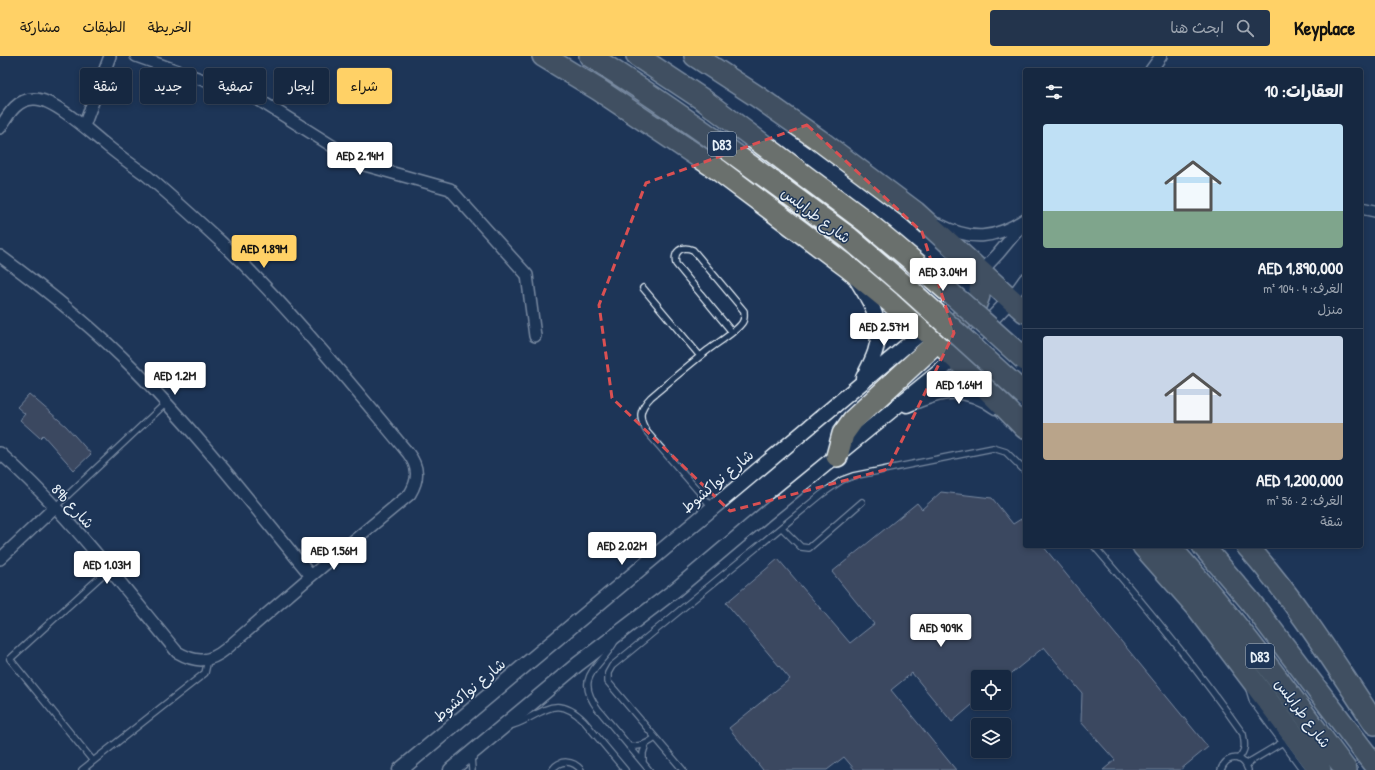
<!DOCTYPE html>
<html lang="ar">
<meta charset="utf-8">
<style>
:root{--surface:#162841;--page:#23344c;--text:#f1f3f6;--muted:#9ea6b1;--line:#35445a;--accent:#ffd166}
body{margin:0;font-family:"Patrick Hand","Playpen Sans Arabic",sans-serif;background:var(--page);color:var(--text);direction:rtl;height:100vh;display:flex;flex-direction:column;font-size:15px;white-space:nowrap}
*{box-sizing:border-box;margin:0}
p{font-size:13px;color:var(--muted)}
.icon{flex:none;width:22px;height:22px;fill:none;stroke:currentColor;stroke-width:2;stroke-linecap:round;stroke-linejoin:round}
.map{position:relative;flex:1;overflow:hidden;direction:ltr}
.panel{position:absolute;left:1023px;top:12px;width:340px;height:480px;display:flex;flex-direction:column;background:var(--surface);border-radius:4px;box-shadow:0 2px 6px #0003,0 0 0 1px var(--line);direction:rtl}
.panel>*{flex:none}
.guide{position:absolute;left:12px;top:12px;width:380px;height:36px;direction:rtl;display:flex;gap:8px}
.tools{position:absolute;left:971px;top:614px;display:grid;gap:8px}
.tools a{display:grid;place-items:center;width:40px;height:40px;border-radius:4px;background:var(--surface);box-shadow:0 2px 6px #0003,0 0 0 1px var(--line);font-size:20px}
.price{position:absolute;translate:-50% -34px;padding:0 9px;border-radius:4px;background:#fff;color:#222;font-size:13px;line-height:26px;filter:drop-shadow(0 1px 2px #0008)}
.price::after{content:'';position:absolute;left:50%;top:24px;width:12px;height:9px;margin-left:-6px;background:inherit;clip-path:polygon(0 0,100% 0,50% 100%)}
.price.selected{background:var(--accent);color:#111}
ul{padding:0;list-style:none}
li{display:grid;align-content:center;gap:8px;height:212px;padding:0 20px}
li+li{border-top:1px solid var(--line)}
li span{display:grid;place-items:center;height:124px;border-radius:4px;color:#555}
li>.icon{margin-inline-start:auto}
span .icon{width:72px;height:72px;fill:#fffc;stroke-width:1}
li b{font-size:17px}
h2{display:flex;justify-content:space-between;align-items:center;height:48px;padding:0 20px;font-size:17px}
.pill{padding:0 14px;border-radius:4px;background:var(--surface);box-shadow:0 2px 6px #0003,0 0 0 1px var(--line);font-size:14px;line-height:36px}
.pill.selected{background:var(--accent);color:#111}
header{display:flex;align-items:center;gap:24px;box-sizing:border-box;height:56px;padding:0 20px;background:var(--accent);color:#111}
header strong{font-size:19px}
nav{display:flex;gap:22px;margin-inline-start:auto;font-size:14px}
.search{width:280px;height:36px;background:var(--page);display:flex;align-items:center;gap:10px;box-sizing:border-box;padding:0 14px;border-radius:4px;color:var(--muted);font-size:15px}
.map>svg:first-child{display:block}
.building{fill:#615e6c;stroke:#e8f1f8}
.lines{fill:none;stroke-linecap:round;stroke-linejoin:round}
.service-casing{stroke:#e8f1f8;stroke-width:8}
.minor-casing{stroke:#e8f1f8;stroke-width:14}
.tertiary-casing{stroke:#e8f1f8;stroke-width:17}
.motorway-casing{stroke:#e8f1f8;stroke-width:24}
.service{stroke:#1d3557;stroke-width:5.5}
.minor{stroke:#1d3557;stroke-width:11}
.tertiary{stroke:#1d3557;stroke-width:14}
.motorway{stroke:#6b706d;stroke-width:21}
.motorway-bridge-casing{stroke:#e8f1f8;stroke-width:24;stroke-linecap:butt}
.motorway-bridge{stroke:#6b706d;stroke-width:21}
.marked{fill:none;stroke:#da5052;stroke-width:3;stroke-dasharray:8 5;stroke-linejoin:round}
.labels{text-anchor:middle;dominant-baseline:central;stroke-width:3;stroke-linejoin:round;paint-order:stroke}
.shield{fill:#1d3557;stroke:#abb9c8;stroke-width:1}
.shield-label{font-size:14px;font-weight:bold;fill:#e8f1f8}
.street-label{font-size:15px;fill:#e8f1f8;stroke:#1d3557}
</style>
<header>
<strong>Keyplace</strong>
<div class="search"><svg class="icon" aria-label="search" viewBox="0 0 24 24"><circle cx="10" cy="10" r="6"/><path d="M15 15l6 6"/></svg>ابحث هنا</div>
<nav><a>الخريطة</a><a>الطبقات</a><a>مشاركة</a></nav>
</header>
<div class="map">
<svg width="1375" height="714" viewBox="0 0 1375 714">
<rect width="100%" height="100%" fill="#1d3557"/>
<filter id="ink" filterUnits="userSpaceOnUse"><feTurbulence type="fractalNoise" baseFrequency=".025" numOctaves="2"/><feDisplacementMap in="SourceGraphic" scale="8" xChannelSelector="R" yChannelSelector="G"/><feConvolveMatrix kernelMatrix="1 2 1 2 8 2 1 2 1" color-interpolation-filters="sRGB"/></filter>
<g filter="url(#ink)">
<path class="building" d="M29,338L66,370L91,398L74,414L43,379L40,382L20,364L25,358L17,351Z
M941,436L992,442L1013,468L1021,463L1025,468V490H1043L1208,691L1180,714H1103L1115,704L1081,666L1082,637L1044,591L1007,621H978V644L952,666L912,617L891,634L956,714H855L844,701L827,714H763L729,672L790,623L726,547L778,503L850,587L874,568L832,516L917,447L922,453Z"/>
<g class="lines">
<defs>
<path id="service" d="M643,232L700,300
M55,451L166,347
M712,451L647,376C638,362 639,353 651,341C670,325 689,309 708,294C717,287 736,276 742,267C745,263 744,260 744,255L693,194C681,189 673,196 676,208L732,276
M782,472L801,491L809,492L862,446
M1094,490C1146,550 1197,612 1243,678C1245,689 1246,694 1238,703
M615,585C602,611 572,619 598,653L649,714
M1249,633L1253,646L1303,714
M513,669C541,660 555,635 584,665L625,714
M629,690C641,691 647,688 655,682
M471,700L472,714
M93,705L10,603L109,513
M643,706V697L646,688
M1246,708L1283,686
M82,714L205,617L208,604
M552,714C560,703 573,704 581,714
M683,714L608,626V617L612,610L822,438L842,424L853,420L993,392L1006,396L1025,415
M1221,714C1226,699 1243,698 1248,714"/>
<path id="minor" d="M136,0L259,44L361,108L450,133L527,219L535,280
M1151,14L1161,0
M84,70L110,0
M0,72C8,59 17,42 35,43C54,43 90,76 105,88C118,99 132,109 146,119C171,140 196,163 220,185C289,251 348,325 408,397C419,411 419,423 410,438L311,520L226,593C209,607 196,607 177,596C121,528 67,456 0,397
M1361,152L1375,155
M938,168C971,185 994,184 1025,163
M0,200C48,235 94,272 136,315C199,379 254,451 311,520
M980,217L998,198L1022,169
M1010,244L1025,223
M0,503L55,451"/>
<path id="tertiary" d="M856,223C871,247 885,267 875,296C872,305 867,314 863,322
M907,349C940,334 964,328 996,351
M400,714L925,274L980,217
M451,714L578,608L675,534L765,458L935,319L955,302L1010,244"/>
<path id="motorway" d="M543,0L599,34L717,113L849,212L925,274L966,312L1025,372
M590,0C680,56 764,120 849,182
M637,0L702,43L865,165
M695,0L758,41L819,84L915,156L1025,256
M837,400L843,378L853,364L973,253C980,242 982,231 980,217
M1143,490L1196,550L1320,714
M1169,490C1233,560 1289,638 1346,714
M1203,490L1250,545L1375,710
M1247,490C1297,546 1334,606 1375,668"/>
</defs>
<use href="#service" class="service-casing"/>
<use href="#minor" class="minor-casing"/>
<use href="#tertiary" class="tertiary-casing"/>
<use href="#motorway" class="motorway-casing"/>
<use href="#service" class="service"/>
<use href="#minor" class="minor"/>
<use href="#tertiary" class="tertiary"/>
<use href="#motorway" class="motorway"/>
<defs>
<path id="motorway-bridge" d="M865,165C920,210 973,256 1025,304
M849,182L905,230L1025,339"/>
</defs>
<use href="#motorway-bridge" class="motorway-bridge-casing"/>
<use href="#motorway-bridge" class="motorway-bridge"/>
</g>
</g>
<path d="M0 0H1375V714H0ZM807,69L922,176L954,277L888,413L730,455L612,342L599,249L646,127Z" fill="#1d3557" fill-opacity=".55" fill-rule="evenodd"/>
<path class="marked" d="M807,69L922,176L954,277L888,413L730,455L612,342L599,249L646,127Z"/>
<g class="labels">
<g class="shield">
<rect x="708" y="76" width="28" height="24" rx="3"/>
<rect x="1246" y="588" width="28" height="24" rx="3"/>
</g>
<g class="shield-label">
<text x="722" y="88">D83</text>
<text x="1260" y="600">D83</text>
</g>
<g class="street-label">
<text transform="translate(816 159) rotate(37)">شارع طرابلس</text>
<text transform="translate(717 425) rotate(-40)">شارع نواكشوط</text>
<text transform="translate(73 450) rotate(47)">89b شارع</text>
<text transform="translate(469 634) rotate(-40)">شارع نواكشوط</text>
<text transform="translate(1303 657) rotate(53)">شارع طرابلس</text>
</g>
</g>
</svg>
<div class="tools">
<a><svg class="icon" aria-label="locate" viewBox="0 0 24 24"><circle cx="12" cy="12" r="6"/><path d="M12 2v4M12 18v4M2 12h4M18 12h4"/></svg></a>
<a><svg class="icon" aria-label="layers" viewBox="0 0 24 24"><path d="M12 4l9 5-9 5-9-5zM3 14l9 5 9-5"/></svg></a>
</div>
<b class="price" style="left:360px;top:120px">AED 2.14M</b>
<b class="price selected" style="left:264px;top:213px">AED 1.89M</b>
<b class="price" style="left:943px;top:236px">AED 3.04M</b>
<b class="price" style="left:884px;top:291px">AED 2.57M</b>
<b class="price" style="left:175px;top:340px">AED 1.2M</b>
<b class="price" style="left:959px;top:349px">AED 1.64M</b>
<b class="price" style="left:622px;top:510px">AED 2.02M</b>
<b class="price" style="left:334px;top:515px">AED 1.56M</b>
<b class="price" style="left:107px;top:529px">AED 1.03M</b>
<b class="price" style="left:941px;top:592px">AED 909K</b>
<div class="guide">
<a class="pill selected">شراء</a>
<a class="pill">إيجار</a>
<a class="pill">تصفية</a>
<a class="pill">جديد</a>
<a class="pill">شقة</a>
</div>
<section class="panel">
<h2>العقارات: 10<svg class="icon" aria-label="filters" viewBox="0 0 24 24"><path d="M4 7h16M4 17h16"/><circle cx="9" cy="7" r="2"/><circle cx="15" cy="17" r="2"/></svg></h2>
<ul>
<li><span style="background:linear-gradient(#bfe0f5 70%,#7fa58c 0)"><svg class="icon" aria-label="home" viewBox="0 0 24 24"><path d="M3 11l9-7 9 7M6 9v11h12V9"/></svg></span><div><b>AED 1,890,000</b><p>الغرف: 4 · 104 m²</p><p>منزل</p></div></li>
<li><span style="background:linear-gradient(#c9d6e8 70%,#b9a48a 0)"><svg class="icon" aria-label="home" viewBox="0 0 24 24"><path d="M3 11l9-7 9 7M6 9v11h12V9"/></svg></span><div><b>AED 1,200,000</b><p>الغرف: 2 · 56 m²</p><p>شقة</p></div></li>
</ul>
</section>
</div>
